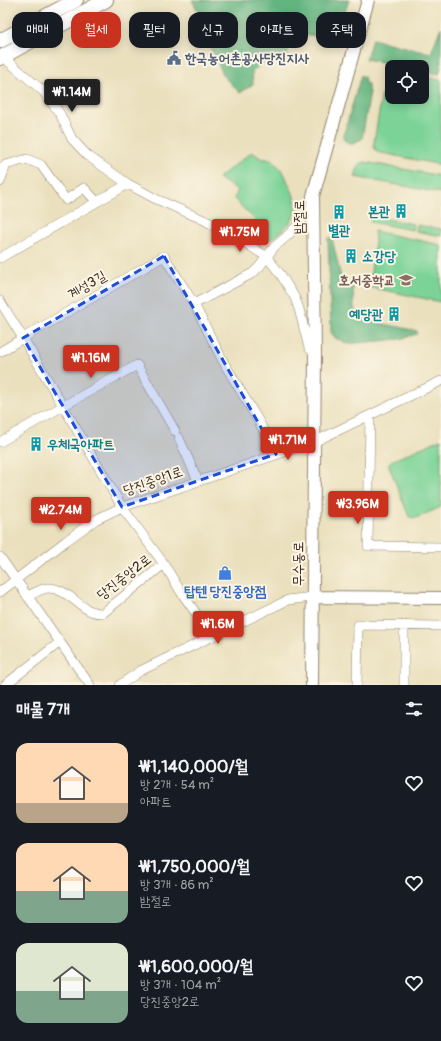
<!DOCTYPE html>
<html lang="ko">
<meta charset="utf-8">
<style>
:root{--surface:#171b24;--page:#20242c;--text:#f1f3f6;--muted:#9ea1a6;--accent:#c8321e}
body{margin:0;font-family:Pangolin,"Poor Story",sans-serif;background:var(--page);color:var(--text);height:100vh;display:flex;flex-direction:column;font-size:15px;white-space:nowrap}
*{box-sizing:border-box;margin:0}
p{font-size:13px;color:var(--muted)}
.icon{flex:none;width:22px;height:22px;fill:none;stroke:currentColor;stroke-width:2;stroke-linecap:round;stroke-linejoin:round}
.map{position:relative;height:685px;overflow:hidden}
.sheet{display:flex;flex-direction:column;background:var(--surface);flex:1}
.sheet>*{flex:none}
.hud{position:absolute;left:12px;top:12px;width:417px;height:36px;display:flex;gap:8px}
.buttons{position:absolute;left:385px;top:60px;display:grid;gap:8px}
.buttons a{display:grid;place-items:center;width:44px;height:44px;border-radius:8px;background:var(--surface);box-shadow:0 2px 10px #0003;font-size:20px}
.price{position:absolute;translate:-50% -34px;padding:0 9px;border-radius:4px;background:var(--accent);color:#fff;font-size:13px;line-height:26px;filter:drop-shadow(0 1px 2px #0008)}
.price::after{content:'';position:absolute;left:50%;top:24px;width:12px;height:9px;margin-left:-6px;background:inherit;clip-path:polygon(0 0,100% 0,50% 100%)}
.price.selected{background:#222;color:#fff}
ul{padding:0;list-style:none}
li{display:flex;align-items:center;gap:12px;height:100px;padding:0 16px}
li span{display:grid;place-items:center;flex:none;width:112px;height:80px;border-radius:12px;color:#555}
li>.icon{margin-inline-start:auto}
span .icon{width:48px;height:48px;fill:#fffc;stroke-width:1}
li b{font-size:17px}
h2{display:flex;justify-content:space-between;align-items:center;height:48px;padding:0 16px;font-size:17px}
.pill{padding:0 14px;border-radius:12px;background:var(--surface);box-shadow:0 2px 10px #0003;font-size:14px;line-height:36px}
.pill.selected{background:var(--accent);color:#fff}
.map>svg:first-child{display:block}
.green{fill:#7bd398;stroke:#5b7e5b}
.forest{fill:#64b580;stroke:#50704f}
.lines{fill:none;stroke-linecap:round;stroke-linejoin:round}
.street-casing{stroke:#92856e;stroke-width:10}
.secondary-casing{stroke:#92856e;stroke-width:14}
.primary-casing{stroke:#92856e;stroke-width:16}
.street{stroke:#fff;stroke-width:9}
.secondary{stroke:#fff;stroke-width:12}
.primary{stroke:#fff;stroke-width:14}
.marked{fill:#1d4ed8;fill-opacity:0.2;stroke:#1d4ed8;stroke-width:3;stroke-dasharray:8 5;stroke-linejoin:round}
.labels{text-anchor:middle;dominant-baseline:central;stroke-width:4;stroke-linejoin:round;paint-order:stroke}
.service-label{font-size:14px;font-weight:bold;fill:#4e5e75;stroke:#fcf5e5;text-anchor:start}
.culture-label{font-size:14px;font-weight:bold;fill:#0d838f;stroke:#fcf5e5;text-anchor:end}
.street-label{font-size:14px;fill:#3b2a1e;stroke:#fcf5e5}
.education-label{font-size:14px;font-weight:bold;fill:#785e54;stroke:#fcf5e5;text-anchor:end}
.shop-label{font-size:14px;font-weight:bold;fill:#366cbe;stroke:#fcf5e5}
</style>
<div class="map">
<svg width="441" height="685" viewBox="0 0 441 685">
<rect width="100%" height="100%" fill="#fcf5e5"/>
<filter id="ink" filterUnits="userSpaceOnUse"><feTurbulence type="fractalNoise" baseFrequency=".025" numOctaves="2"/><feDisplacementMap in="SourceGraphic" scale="8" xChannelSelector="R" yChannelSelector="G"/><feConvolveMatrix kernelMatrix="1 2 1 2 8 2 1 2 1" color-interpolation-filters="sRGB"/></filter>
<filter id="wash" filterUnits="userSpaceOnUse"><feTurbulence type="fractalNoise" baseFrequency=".012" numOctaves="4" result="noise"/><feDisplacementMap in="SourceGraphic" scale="16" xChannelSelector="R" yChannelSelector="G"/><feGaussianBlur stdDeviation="0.9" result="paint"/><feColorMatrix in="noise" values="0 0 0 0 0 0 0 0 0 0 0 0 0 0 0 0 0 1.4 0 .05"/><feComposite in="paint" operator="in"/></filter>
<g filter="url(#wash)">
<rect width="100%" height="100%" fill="#eae0bd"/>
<path class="green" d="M386,70L392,71V97H422V77L441,80V165L377,152L374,147V142Z
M252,152L262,159H271C275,164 281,168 284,173C286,177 287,181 289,185C304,212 292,224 270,240L266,236L265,230L234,199L238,190L218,178Z
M365,162L441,176V193L355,177L359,164Z
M371,216L413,224L412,230L371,222Z
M417,225L441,229V236L416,231Z
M374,231L441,245V302L369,287L375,241Z
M441,439V507L416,518L409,517L389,466V463L391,461Z"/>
<path class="forest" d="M192,0H349L343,18L339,38L290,33L287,60L270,58L252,71L253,84L240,93L225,78L200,27L203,21Z
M441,27V67L439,74L422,70V67H407L366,59L372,39L431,53Z
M361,75L365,78L364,82L368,84V92H370L362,139L351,144L344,140L343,137Z
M328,238H332L342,282L353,285L354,309L366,320L417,331V334L400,339L347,344L343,342L342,340C336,340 334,337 331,332Z"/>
</g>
<g filter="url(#ink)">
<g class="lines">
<defs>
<path id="street" d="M2,56L44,92L60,114L72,139L88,156L128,184L156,199L204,220L236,237L267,257L281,275L295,298L299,309L309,348L315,353
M6,165L27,159L41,165L66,200L84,188L97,202
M0,168L6,165L0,182
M0,258L128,184
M0,301L23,338L164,256L194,304L224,363L258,420L276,454
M194,304L253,273L260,266L274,247L286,237L298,225L313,205
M0,352L23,338L63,406L137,365L175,431
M370,416L368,546L441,547
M179,438L198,481
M0,442L63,406L122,507L164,564L181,592L212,636
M0,557L90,685
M0,592L66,541L95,520L122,507L314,442L441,381
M27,596C33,594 41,589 47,588C70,587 81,615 103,613L164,564
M5,685L60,642
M120,685L140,671L288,600L312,597
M357,685L358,625L441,626
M404,685V625"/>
<path id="secondary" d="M312,597L441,598
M312,685L315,353L313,196L368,0"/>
<path id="primary" d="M0,41L76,0
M0,58L106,0"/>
</defs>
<use href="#street" class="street-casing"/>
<use href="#secondary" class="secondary-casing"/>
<use href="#primary" class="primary-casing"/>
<use href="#street" class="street"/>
<use href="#secondary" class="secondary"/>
<use href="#primary" class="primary"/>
</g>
</g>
<path class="marked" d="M164,256L276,454L122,507L23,338Z"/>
<defs>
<symbol id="civic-bare" viewBox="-9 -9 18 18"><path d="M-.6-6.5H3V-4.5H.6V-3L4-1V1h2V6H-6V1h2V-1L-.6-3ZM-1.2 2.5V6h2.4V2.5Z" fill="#5c6f8a" stroke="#fcf5e5" stroke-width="2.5" paint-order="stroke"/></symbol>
<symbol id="building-bare" viewBox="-9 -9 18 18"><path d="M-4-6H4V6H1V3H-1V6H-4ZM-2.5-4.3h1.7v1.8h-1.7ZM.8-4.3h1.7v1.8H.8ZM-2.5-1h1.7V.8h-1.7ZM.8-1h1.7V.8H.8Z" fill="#0f9aa8" stroke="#fcf5e5" stroke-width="2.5" paint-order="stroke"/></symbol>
<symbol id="school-bare" viewBox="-9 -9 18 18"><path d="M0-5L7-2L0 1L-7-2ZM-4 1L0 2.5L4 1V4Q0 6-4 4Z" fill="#8d6e63" stroke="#fcf5e5" stroke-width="2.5" paint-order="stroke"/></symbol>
<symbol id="shop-bare" viewBox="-9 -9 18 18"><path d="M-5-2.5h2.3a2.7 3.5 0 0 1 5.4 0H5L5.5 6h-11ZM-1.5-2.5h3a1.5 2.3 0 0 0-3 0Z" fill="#3f7fe0" stroke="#fcf5e5" stroke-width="2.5" paint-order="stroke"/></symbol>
</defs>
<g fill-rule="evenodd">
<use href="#civic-bare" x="164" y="48" width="20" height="20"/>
<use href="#building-bare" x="391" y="201" width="20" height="20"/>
<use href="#building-bare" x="329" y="202" width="20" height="20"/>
<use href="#building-bare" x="341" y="246" width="20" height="20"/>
<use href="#school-bare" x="396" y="270" width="20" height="20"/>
<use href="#building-bare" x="384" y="304" width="20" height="20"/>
<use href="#building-bare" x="26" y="434" width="20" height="20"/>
<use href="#shop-bare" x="215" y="563" width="20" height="20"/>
</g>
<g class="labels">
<g class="service-label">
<text x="185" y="58">한국농어촌공사당진지사</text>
</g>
<g class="culture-label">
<text x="390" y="211">본관</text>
<text x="339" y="230" text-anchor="middle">별관</text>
<text x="362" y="256" text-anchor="start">소강당</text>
<text x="383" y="314">예당관</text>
<text x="47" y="444" text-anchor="start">우체국아파트</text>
</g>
<g class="street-label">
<text transform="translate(299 217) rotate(-90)">밤절로</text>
<text transform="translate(87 285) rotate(-30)">계성3길</text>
<text transform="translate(153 481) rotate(-19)">당진중앙1로</text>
<text transform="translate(298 564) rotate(-90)">무수동로</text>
<text transform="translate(124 577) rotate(-38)">당진중앙2로</text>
</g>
<g class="education-label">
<text x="395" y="280">호서중학교</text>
</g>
<g class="shop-label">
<text x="225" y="591">탑텐 당진중앙점</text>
</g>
</g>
</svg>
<div class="buttons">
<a><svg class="icon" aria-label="locate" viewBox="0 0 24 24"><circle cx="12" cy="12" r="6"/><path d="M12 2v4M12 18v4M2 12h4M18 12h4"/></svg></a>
</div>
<b class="price selected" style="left:72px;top:113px">₩1.14M</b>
<b class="price" style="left:240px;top:253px">₩1.75M</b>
<b class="price" style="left:91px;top:379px">₩1.16M</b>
<b class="price" style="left:288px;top:461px">₩1.71M</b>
<b class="price" style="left:358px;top:525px">₩3.96M</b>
<b class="price" style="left:61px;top:531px">₩2.74M</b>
<b class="price" style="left:218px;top:645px">₩1.6M</b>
<div class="hud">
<a class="pill">매매</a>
<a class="pill selected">월세</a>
<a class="pill">필터</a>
<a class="pill">신규</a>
<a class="pill">아파트</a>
<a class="pill">주택</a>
</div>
</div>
<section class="sheet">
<h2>매물 7개<svg class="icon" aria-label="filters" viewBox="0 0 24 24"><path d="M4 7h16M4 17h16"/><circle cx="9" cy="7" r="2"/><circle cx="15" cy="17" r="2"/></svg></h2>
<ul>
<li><span style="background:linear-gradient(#ffd9b3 75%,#b9a48a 0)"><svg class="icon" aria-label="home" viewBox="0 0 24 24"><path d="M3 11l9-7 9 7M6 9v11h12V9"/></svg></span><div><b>₩1,140,000/월</b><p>방 2개 · 54 m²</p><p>아파트</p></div><svg class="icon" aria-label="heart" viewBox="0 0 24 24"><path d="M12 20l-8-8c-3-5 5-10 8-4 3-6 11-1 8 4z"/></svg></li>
<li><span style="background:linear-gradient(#ffd9b3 60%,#7fa58c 0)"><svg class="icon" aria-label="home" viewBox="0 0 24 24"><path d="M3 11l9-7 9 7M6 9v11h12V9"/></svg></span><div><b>₩1,750,000/월</b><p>방 3개 · 86 m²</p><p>밤절로</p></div><svg class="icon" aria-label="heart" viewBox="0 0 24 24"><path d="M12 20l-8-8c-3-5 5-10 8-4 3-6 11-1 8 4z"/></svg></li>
<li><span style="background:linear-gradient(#dfe7d0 60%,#7fa58c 0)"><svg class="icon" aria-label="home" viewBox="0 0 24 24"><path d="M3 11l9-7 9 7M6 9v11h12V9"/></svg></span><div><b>₩1,600,000/월</b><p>방 3개 · 104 m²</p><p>당진중앙2로</p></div><svg class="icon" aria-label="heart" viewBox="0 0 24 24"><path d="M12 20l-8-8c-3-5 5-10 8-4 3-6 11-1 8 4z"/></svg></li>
</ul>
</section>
